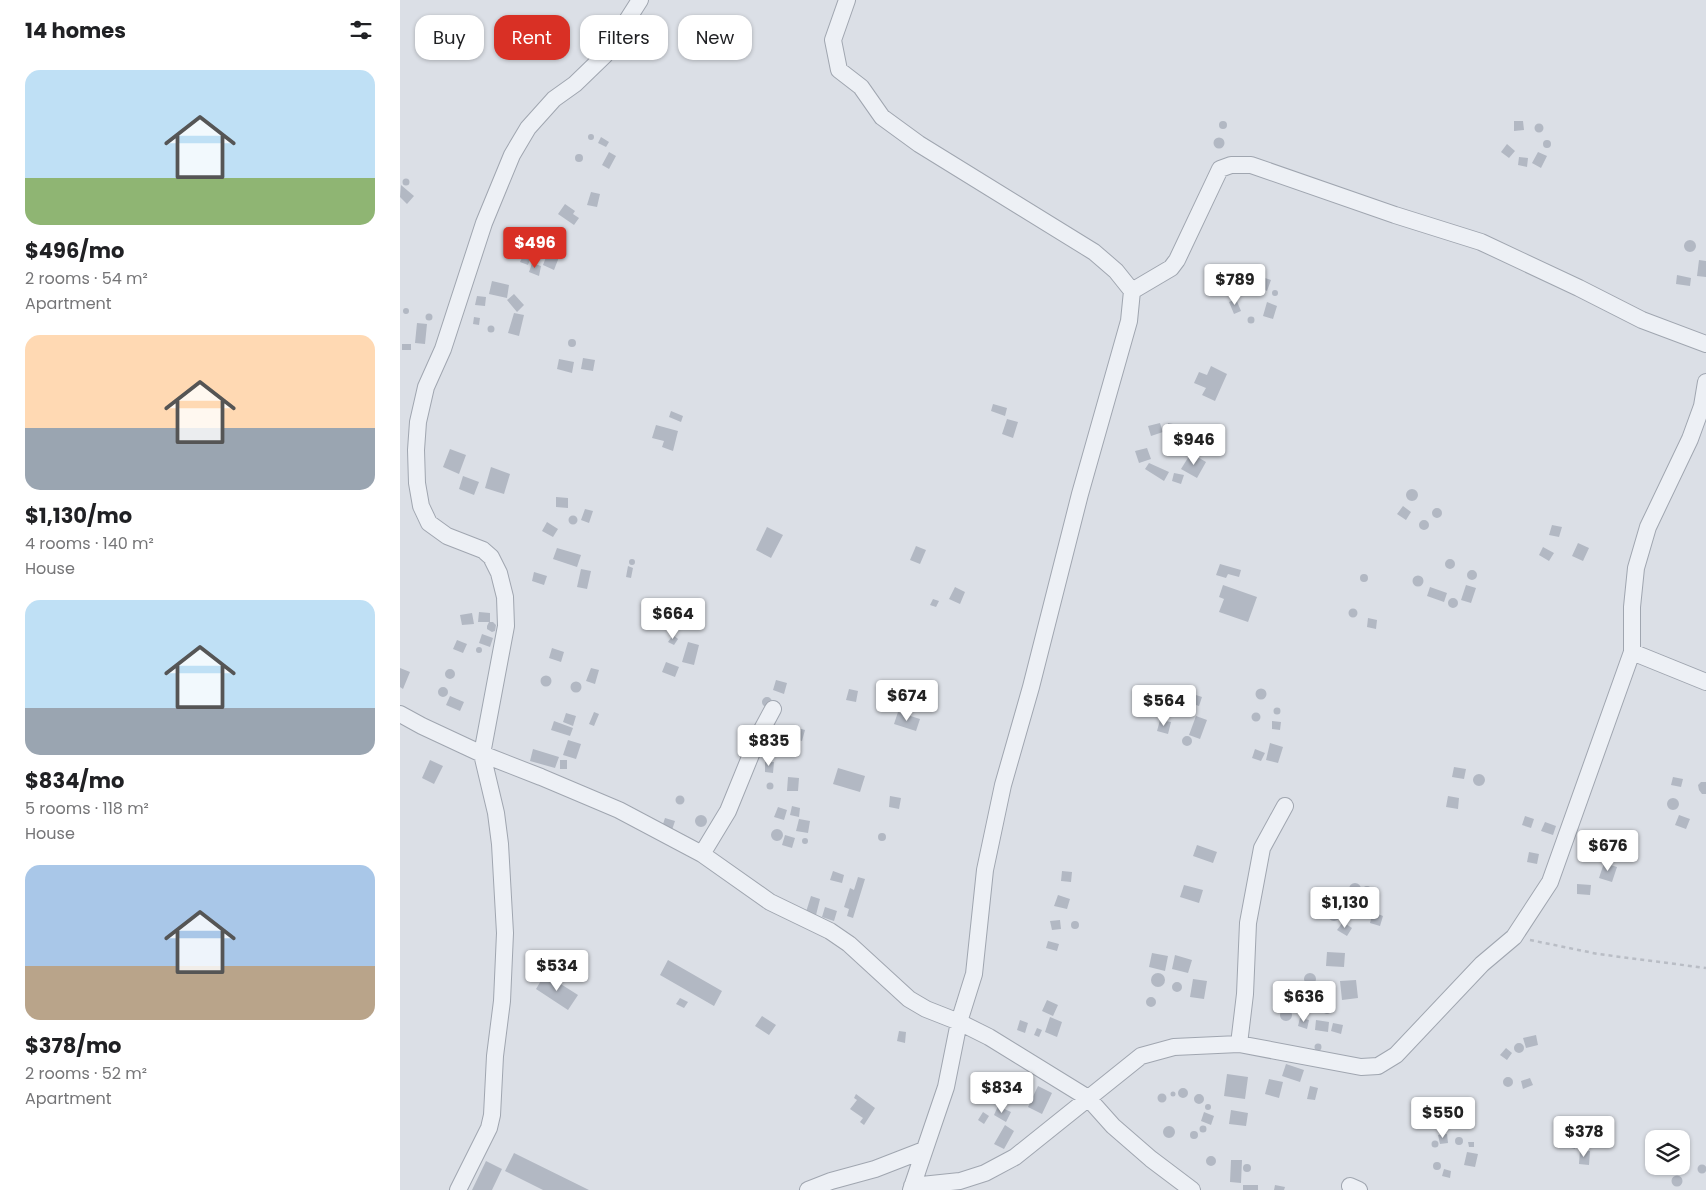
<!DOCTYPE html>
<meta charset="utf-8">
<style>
:root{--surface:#fff;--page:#f2f2f2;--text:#202124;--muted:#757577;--accent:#d93025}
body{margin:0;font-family:Poppins,sans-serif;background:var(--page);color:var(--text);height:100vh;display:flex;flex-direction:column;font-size:19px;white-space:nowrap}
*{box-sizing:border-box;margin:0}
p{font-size:16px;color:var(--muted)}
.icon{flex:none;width:28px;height:28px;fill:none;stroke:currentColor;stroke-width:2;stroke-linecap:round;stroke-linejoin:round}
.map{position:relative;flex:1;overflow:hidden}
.drawer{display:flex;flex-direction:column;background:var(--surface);width:400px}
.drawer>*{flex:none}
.guide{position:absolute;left:15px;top:15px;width:475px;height:45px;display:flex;gap:10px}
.fabs{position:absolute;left:1245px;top:1130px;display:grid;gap:10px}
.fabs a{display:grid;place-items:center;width:45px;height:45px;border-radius:10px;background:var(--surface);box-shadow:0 1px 4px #0004;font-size:25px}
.price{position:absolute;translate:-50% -42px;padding:0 11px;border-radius:5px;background:#fff;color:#222;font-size:16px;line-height:32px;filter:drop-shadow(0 1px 2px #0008)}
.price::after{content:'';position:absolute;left:50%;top:30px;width:15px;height:11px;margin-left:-8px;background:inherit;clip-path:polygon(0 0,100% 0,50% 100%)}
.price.on{background:var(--accent);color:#fff}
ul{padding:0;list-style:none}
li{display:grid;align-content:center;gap:10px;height:265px;padding:0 25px}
li span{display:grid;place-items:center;height:155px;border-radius:15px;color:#555}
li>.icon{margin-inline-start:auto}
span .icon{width:90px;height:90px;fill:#fffc;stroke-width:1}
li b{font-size:21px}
h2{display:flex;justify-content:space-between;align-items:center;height:60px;padding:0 25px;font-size:21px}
.tag{padding:0 18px;border-radius:15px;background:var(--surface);box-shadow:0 1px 4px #0004;font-size:18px;line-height:45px}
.tag.on{background:var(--accent);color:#fff}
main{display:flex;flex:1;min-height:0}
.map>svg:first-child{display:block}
.building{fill:#b2b8c3}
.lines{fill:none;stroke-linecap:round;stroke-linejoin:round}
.minor-casing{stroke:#a0a6b0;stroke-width:18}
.path{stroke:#b9bdc5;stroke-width:2.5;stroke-dasharray:4 4;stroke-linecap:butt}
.minor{stroke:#edf0f5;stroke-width:16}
</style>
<main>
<section class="drawer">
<h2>14 homes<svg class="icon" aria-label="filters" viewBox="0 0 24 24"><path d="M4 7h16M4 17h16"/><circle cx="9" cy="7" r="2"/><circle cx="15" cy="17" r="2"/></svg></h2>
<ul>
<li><span style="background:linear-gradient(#bfe0f5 70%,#8fb573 0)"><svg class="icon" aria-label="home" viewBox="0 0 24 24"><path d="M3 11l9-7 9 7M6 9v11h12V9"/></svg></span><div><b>$496/mo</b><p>2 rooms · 54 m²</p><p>Apartment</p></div></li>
<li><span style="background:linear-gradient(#ffd9b3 60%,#9aa5b1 0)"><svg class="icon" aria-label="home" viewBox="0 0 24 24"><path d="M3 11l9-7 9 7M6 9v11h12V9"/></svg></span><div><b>$1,130/mo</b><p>4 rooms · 140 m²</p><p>House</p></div></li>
<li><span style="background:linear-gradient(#bfe0f5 70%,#9aa5b1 0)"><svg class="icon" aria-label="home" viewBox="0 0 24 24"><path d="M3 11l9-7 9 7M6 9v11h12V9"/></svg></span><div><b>$834/mo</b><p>5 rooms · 118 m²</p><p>House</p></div></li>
<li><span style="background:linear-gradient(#a9c7e8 65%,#b9a48a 0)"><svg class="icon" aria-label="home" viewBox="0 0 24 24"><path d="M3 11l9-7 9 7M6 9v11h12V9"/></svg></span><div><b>$378/mo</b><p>2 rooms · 52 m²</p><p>Apartment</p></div></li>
</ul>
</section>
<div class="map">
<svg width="1306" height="1190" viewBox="0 0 1306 1190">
<rect width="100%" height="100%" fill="#dbdfe6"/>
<path class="building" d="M819 125a4 4 0 1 1 8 0a4 4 0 1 1-8 0Z
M1114,121H1123L1124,130L1114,131Z
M1134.5 128a4.5 4.5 0 1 1 9 0a4.5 4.5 0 1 1-9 0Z
M188 137a3 3 0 1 1 6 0a3 3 0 1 1-6 0Z
M201,137L209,142L206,147L198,143Z
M813.5 143a5.5 5.5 0 1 1 11 0a5.5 5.5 0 1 1-11 0Z
M1143 144a4 4 0 1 1 8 0a4 4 0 1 1-8 0Z
M1107,144L1115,151L1109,158L1101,152Z
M209,152L216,156L209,169L202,165Z
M1138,152L1147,156L1141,168L1132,163Z
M175 158a4 4 0 1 1 8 0a4 4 0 1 1-8 0Z
M1119,157L1128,158L1127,167L1118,165Z
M2.5 182a3.5 3.5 0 1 1 7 0a3.5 3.5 0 1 1-7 0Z
M1,185L14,196L7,204L0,197Z
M191,192L200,194L197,207L187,205Z
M165,204L175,211L173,214L179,218L174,225L158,214Z
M129 236a4 4 0 1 1 8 0a4 4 0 1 1-8 0Z
M1284 246a6 6 0 1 1 12 0a6 6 0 1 1-12 0Z
M150,247L161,252L154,270L143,265Z
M124,254L131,257L128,265L120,262Z
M1299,260L1306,261V277L1297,276Z
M132,263L141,266L139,276L129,272Z
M1277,275L1291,278L1290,286L1276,284Z
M862,277L871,280L867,291L858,287Z
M839 285a5 5 0 1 1 10 0a5 5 0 1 1-10 0Z
M92,281L109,285L107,298L89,294Z
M872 293a3 3 0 1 1 6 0a3 3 0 1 1-6 0Z
M114,294L124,305L117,312L107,300Z
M77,296L86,297L85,306L75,305Z
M836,299L841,311L834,314L829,302Z
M867,302L877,306L873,319L863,316Z
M3 311a3 3 0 1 1 6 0a3 3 0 1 1-6 0Z
M114,313L124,315L119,336L108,333Z
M25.5 317a3.5 3.5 0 1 1 7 0a3.5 3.5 0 1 1-7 0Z
M847.5 320a3.5 3.5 0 1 1 7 0a3.5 3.5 0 1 1-7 0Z
M74,317L80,318L79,325L73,324Z
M17,323L27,324L25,344L15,343Z
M87.5 329a3.5 3.5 0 1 1 7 0a3.5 3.5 0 1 1-7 0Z
M168 343a4 4 0 1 1 8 0a4 4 0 1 1-8 0Z
M2,344H11V350H2Z
M183,358L195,360L193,371L181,369Z
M159,359L174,362L172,373L157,369Z
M811,366L827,374L815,401L802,395L806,388L794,383L799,372L807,375Z
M593,404L607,408L605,416L591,411Z
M271,411L283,416L281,422L269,417Z
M607,419L618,422L613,438L602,434Z
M760,423L763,432L751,436L748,426Z
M768,423L778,425L776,434L766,432Z
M256,425L278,431L273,451L262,447L264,441L252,438Z
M787,429L791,434L784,440L779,434Z
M795,437L800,444L793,450L787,443Z
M747,448L751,459L739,463L735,451Z
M50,449L66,455L59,474L43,467Z
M791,453L806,462L797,478L781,469Z
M749,463L769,472L764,481L745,469Z
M91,467L110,474L104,494L85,488Z
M774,473L784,475L781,484L772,481Z
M63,476L79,482L74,495L59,489Z
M1006 495a6 6 0 1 1 12 0a6 6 0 1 1-12 0Z
M156,497L168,498V508L156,507Z
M1003,506L1011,512L1006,520L997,514Z
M1032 513a5 5 0 1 1 10 0a5 5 0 1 1-10 0Z
M185,509L193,511L189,523L181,520Z
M168.5 520a4.5 4.5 0 1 1 9 0a4.5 4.5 0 1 1-9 0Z
M1019 525a5 5 0 1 1 10 0a5 5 0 1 1-10 0Z
M147,522L158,529L153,537L142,531Z
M1152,525L1162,527L1159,537L1149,535Z
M367,527L383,535L371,558L356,550Z
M1178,543L1189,548L1183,561L1172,556Z
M516,546L526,550L520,564L510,560Z
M1143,547L1154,553L1149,561L1139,555Z
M157,548L181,555L177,567L153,559Z
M1045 564a5 5 0 1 1 10 0a5 5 0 1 1-10 0Z
M229 562a3 3 0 1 1 6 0a3 3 0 1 1-6 0Z
M820,564L841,570L839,577L828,574L826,578L816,575Z
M228,566L233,568L231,578L226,577Z
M181,569L191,571L187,589L177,587Z
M1067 575a5 5 0 1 1 10 0a5 5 0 1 1-10 0Z
M134,572L147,576L144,585L132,581Z
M960 578a4 4 0 1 1 8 0a4 4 0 1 1-8 0Z
M1012.5 581a5.5 5.5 0 1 1 11 0a5.5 5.5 0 1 1-11 0Z
M823,585L857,597L848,622L819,612L824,599L819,597Z
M1066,585L1076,588L1071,603L1061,600Z
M555,587L565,592L560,604L549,599Z
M1030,587L1047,593L1044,602L1027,596Z
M1048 603a5 5 0 1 1 10 0a5 5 0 1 1-10 0Z
M533,599L539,601L536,607L530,605Z
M948.5 613a4.5 4.5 0 1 1 9 0a4.5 4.5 0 1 1-9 0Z
M79,612L90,613V622H93L96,625L95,631L92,632L87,629V626L89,622H78Z
M72,613L74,624L62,625L60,615Z
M968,618L977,620L976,629L967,627Z
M82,634L93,638L90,647L79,643Z
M273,635L278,639L274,645L268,642Z
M57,640L67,644L63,653L53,649Z
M288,642L299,645L294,665L282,662Z
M76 650a3 3 0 1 1 6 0a3 3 0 1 1-6 0Z
M152,648L164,652L161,662L149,658Z
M266,662L279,667L275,677L262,672Z
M0,668L10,672L3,689L0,687Z
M191,668L199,670L195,684L186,681Z
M45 674a5 5 0 1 1 10 0a5 5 0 1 1-10 0Z
M140.5 681a5.5 5.5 0 1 1 11 0a5.5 5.5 0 1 1-11 0Z
M376,680L387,683L384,694L373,690Z
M170.5 687a5.5 5.5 0 1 1 11 0a5.5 5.5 0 1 1-11 0Z
M38 692a5 5 0 1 1 10 0a5 5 0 1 1-10 0Z
M855.5 694a5.5 5.5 0 1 1 11 0a5.5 5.5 0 1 1-11 0Z
M449,689L458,691L456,702L446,700Z
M781,690L802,697L799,706L778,699Z
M50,696L64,702L60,711L46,705Z
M362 702a5 5 0 1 1 10 0a5 5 0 1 1-10 0Z
M769,697L779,700L775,711L765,707Z
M873.5 711a3.5 3.5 0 1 1 7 0a3.5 3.5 0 1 1-7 0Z
M194,712L199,714L194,726L189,724Z
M498,712L520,719L516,731L494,724Z
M851.5 717a4.5 4.5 0 1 1 9 0a4.5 4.5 0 1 1-9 0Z
M166,713L176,716L173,726L163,722Z
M796,716L807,720L800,739L789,735Z
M760,720L771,722L768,734L757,731Z
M154,721L173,728L170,736L151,730Z
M872,721L881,722L880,730L872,729Z
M391,726L405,730L402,741L388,737Z
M782 741a5 5 0 1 1 10 0a5 5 0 1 1-10 0Z
M168,740L181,744L176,759L163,755Z
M870,743L883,747L878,763L866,760Z
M133,749L159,757L155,768L130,761Z
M855,749L865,753L861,761L852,758Z
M30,760L43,766L34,784L22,778Z
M160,760H167V769H160Z
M365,762H374L373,773L365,772Z
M1054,767L1066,769L1064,779L1052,777Z
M438,768L465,776L460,792L433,784Z
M1073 780a6 6 0 1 1 12 0a6 6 0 1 1-12 0Z
M388,777L399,778L398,791H387Z
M1273,777L1283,779L1281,787L1271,785Z
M1301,782H1306V794H1302L1299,790L1298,785Z
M366.5 786a3.5 3.5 0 1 1 7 0a3.5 3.5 0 1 1-7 0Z
M275.5 800a4.5 4.5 0 1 1 9 0a4.5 4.5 0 1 1-9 0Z
M490,796L501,798L499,809L489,807Z
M1048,796L1059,798L1058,809L1046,807Z
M1267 804a6 6 0 1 1 12 0a6 6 0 1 1-12 0Z
M392,806L400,808L399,817L390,815Z
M378,807L387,810L384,820L374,817Z
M1279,815L1290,819L1286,829L1275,825Z
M295 821a6 6 0 1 1 12 0a6 6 0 1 1-12 0Z
M1125,816L1134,819L1131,828L1122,825Z
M265,818L275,821L272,830L262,827Z
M399,819L410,821L408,833L396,831Z
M1145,822L1156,826L1153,835L1141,831Z
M371 835a6 6 0 1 1 12 0a6 6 0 1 1-12 0Z
M478 837a4 4 0 1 1 8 0a4 4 0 1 1-8 0Z
M385,835L395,838L392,848L382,845Z
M402 841a3 3 0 1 1 6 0a3 3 0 1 1-6 0Z
M797,845L817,852L813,863L793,856Z
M1129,852L1139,854L1137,864L1127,862Z
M1204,863L1217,867L1212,882L1199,878Z
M433,871L444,875L442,883L430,880Z
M662,871L672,872L671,882L661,881Z
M458,877L465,879L453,918L447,916L449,909L444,907L450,888L454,890Z
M949 889a6 6 0 1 1 12 0a6 6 0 1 1-12 0Z
M1177,884L1191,885L1190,895L1177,894Z
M784,885L803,890L799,903L780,897Z
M962 891a5 5 0 1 1 10 0a5 5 0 1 1-10 0Z
M931 896a7 7 0 1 1 14 0a7 7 0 1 1-14 0Z
M973,894L979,901L975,905L968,898Z
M658,895L670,899L667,909L654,906Z
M411,896L420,899L416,915L406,912Z
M425,907L437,911L434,921L422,917Z
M928 915a6 6 0 1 1 12 0a6 6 0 1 1-12 0Z
M973,912L983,916L980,926L970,923Z
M660,920L661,929L652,930L650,921Z
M671 925a4 4 0 1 1 8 0a4 4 0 1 1-8 0Z
M943,922L952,928L947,936L937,930Z
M648,941L659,944L657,951L646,948Z
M927,952L945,953L944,967L926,966Z
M752,953L768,956L765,971L749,967Z
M775,955L792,960L788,973L772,969Z
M268,960L322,991L314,1006L260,975Z
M904 979a6 6 0 1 1 12 0a6 6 0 1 1-12 0Z
M751 980a7 7 0 1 1 14 0a7 7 0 1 1-14 0Z
M145,974L178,995L168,1010L136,989Z
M793,979L807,981L804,999L790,997Z
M956,980L958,998L942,1000L940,981Z
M772 987a5 5 0 1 1 10 0a5 5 0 1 1-10 0Z
M746 1002a5 5 0 1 1 10 0a5 5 0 1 1-10 0Z
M280,998L288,1002L284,1008L276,1004Z
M647,1000L658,1005L653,1016L642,1011Z
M922 1009a5 5 0 1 1 10 0a5 5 0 1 1-10 0Z
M880 1015a6 6 0 1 1 12 0a6 6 0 1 1-12 0Z
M362,1016L376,1025L369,1035L355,1026Z
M650,1017L662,1022L657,1037L645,1032Z
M900,1018L909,1020L907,1029L898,1026Z
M620,1020L628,1023L625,1033L617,1030Z
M916,1020L929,1022L928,1032L915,1030Z
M933,1023L943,1025L941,1034L931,1031Z
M637,1028L642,1030L639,1037L634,1035Z
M499,1031L506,1032L505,1043L497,1041Z
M1136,1035L1138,1045L1126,1048L1123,1038Z
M1114 1048a5 5 0 1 1 10 0a5 5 0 1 1-10 0Z
M914.5 1047a3.5 3.5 0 1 1 7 0a3.5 3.5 0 1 1-7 0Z
M1106,1048L1112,1053L1107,1060L1100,1055Z
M886,1064L904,1070L900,1082L882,1076Z
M594,1072L607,1078L599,1096L586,1090Z
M827,1074L848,1077L845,1099L824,1096Z
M1103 1082a5 5 0 1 1 10 0a5 5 0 1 1-10 0Z
M1130,1078L1133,1085L1123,1089L1121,1081Z
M869,1079L883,1082L879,1098L865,1094Z
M638,1086L652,1093L642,1114L628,1107Z
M910,1086L918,1088L915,1100L907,1099Z
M778 1093a5 5 0 1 1 10 0a5 5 0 1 1-10 0Z
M770.5 1094a2.5 2.5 0 1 1 5 0a2.5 2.5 0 1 1-5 0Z
M757.5 1098a4.5 4.5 0 1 1 9 0a4.5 4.5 0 1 1-9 0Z
M456,1094L475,1108L464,1125L460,1122L463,1118L450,1109L457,1100L454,1098Z
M794 1099a5 5 0 1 1 10 0a5 5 0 1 1-10 0Z
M805 1107a3 3 0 1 1 6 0a3 3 0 1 1-6 0Z
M598,1106L611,1112L606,1122L594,1115Z
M831,1110L848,1113L846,1126L829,1124Z
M583,1112L589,1116L584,1124L578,1120Z
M804,1112L814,1116L811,1125L801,1121Z
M605,1125L614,1131L604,1149L594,1144Z
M799.5 1129a3.5 3.5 0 1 1 7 0a3.5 3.5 0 1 1-7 0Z
M763 1132a6 6 0 1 1 12 0a6 6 0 1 1-12 0Z
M790 1135a4 4 0 1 1 8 0a4 4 0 1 1-8 0Z
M1047,1134L1048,1143L1040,1144L1038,1135Z
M1165,1136L1177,1139L1175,1149L1163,1146Z
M1055 1141a4 4 0 1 1 8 0a4 4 0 1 1-8 0Z
M1031.5 1144a3.5 3.5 0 1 1 7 0a3.5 3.5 0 1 1-7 0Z
M1068,1142H1074V1147H1069Z
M1180,1150L1190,1151L1189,1165L1179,1164Z
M1067,1152L1078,1154L1075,1167L1064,1165Z
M114,1153L189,1190H143L105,1171Z
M806 1161a5 5 0 1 1 10 0a5 5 0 1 1-10 0Z
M831,1160H842L841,1183L830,1182Z
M86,1161L102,1169L92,1190H72Z
M1033 1166a4 4 0 1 1 8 0a4 4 0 1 1-8 0Z
M843 1168a4 4 0 1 1 8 0a4 4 0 1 1-8 0Z
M1297.5 1169a4.5 4.5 0 1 1 9 0a4.5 4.5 0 1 1-9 0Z
M1044,1169L1051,1171L1050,1178L1042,1176Z
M1271.5 1181a5.5 5.5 0 1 1 11 0a5.5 5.5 0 1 1-11 0Z
M843,1185H858V1190H843Z
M875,1185L885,1187L884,1190H874Z"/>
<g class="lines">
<defs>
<path id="minor" d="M447,0L433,40L439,70L461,87L482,117L519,144L694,252L716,271L732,291L729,321L680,494L631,687L603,785L585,870L574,974L559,1022L546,1087L511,1190
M732,291L771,268L777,260L820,169L831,165H851L995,215L1081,242L1179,288L1242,320L1306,344
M1232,652L1306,682
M0,714L22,726L82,754L141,777L219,810L302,854L370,902L430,931L449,944L509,999L526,1009L559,1022L589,1037L688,1098L713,1126L751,1159L792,1190
M302,854L328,811L359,735L373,709
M839,1044L845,994L848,923L862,848L885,806
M512,1186L560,1181L585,1173L615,1157L741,1056L774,1047L839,1044L961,1067L978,1066L996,1055L1082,964L1114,937L1150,882L1232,652V607L1236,568L1248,527L1290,439L1302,406L1306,382
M950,1186L959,1190
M58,1190L89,1128L92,1115L95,1056L102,1001L105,933L100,844L96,813L82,754L106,626L105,597L99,573L91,557L83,550L47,536L29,523L21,506L17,483L16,450L18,422L26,387L43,349L84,223L112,155L128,128L154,99L175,84L205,55L240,0
M408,1190L431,1181L475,1169L524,1150"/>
</defs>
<use href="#minor" class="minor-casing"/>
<path class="path" d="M1130,940L1198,954L1306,968"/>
<use href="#minor" class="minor"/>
</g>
</svg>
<div class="fabs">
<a><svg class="icon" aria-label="layers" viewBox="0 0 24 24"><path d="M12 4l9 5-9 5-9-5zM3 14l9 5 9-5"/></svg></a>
</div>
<b class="price on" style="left:135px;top:269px">$496</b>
<b class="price" style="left:835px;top:306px">$789</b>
<b class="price" style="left:794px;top:466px">$946</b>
<b class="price" style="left:273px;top:640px">$664</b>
<b class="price" style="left:507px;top:722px">$674</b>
<b class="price" style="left:764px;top:727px">$564</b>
<b class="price" style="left:369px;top:767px">$835</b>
<b class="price" style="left:1208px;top:872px">$676</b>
<b class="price" style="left:945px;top:929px">$1,130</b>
<b class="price" style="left:157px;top:992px">$534</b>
<b class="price" style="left:904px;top:1023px">$636</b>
<b class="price" style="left:602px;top:1114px">$834</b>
<b class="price" style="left:1043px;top:1139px">$550</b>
<b class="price" style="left:1184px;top:1158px">$378</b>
<div class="guide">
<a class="tag">Buy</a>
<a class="tag on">Rent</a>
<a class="tag">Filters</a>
<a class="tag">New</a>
</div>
</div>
</main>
